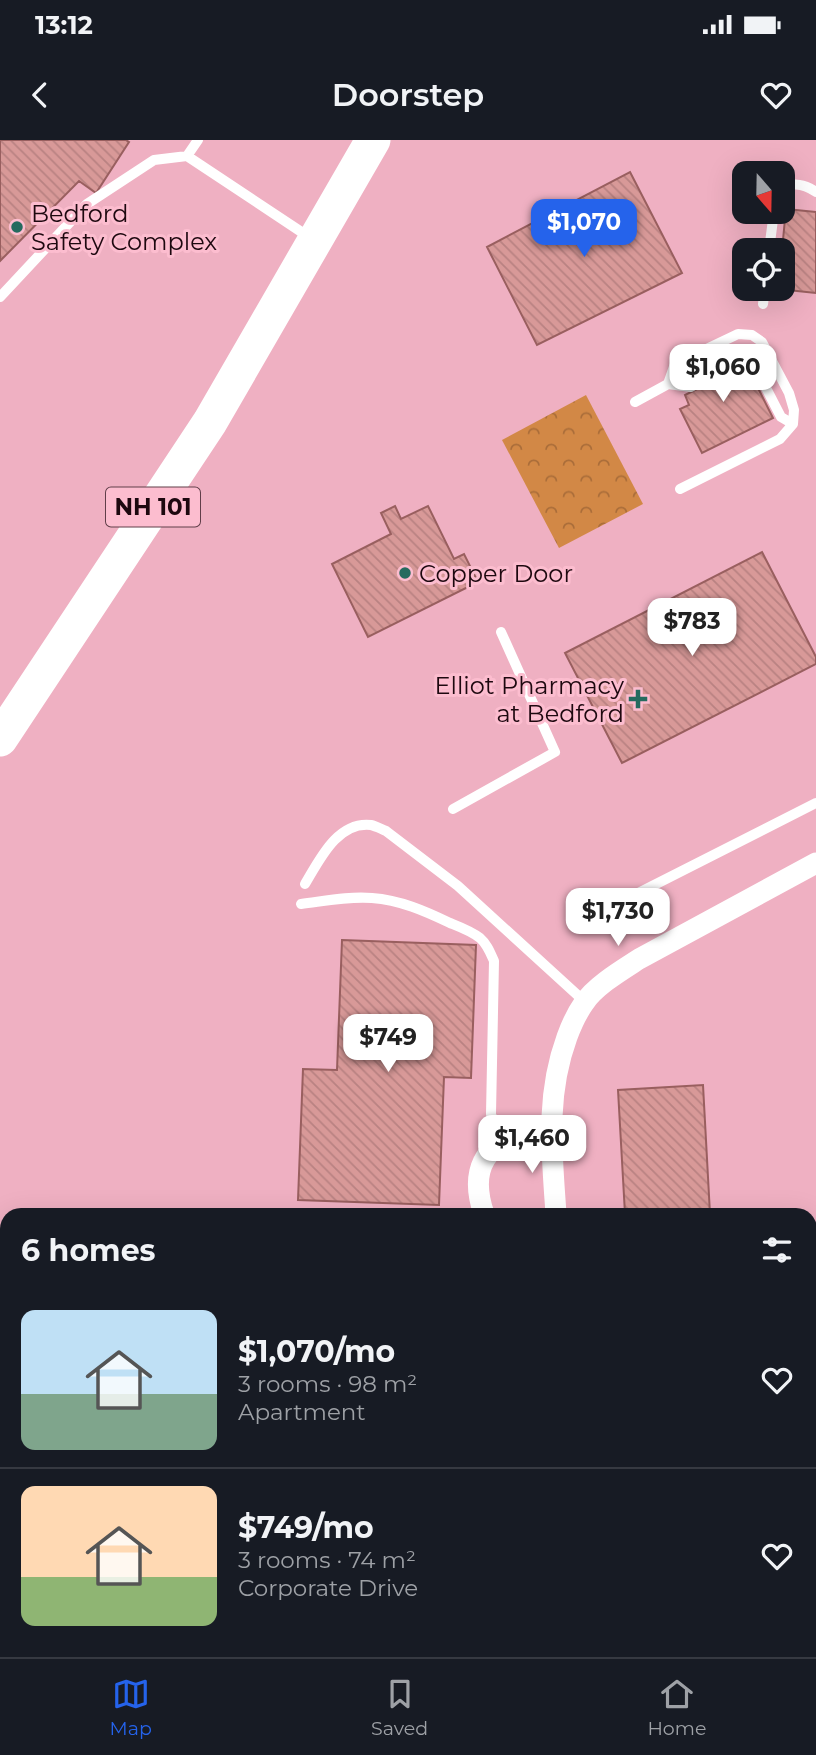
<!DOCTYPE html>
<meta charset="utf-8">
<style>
:root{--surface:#171b24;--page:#242831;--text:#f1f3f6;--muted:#9ea1a6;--line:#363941;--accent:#2563eb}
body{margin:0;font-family:Montserrat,sans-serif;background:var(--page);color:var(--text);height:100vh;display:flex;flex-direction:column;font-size:26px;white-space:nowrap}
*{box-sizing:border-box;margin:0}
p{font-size:23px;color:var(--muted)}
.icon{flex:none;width:38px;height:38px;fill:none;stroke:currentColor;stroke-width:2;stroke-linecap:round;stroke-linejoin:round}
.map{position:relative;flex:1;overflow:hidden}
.details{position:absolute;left:0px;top:1068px;width:817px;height:450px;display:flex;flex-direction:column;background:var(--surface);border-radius:21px 21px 0 0;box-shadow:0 7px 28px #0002}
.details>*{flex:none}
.needle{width:46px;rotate:160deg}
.controls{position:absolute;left:732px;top:21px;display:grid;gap:14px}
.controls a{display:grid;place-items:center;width:63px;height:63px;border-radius:14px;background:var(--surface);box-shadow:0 7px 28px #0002;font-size:35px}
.price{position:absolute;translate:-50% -60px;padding:0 16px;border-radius:14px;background:#fff;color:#222;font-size:23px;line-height:46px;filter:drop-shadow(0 2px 4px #0008)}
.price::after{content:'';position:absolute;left:50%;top:42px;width:21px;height:16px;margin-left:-10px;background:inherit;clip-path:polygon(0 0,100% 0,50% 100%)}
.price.selected{background:var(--accent);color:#fff}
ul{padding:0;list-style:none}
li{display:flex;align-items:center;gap:21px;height:175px;padding:0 21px}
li+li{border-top:2px solid var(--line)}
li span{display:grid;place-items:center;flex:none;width:196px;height:140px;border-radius:14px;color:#555}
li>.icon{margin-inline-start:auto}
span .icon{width:84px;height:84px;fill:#fffc;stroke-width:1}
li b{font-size:30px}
h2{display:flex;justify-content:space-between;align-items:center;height:84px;padding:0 21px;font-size:30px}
.status{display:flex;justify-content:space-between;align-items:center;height:49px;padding:0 35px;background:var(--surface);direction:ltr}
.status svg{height:19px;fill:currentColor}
header{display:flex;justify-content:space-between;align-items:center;height:91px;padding:0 21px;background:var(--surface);font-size:32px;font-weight:600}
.dock{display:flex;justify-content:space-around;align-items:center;height:98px;border-top:2px solid var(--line);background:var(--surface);font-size:19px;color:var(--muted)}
.dock a{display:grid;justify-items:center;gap:4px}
.dock .selected{color:var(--accent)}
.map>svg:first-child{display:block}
.forest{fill:url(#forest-crowns)}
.building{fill:url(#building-back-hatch);stroke:#995f5f;stroke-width:2}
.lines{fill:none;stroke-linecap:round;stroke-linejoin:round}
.service{stroke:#fff;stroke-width:10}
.minor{stroke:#fff;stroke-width:21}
.primary{stroke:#fff;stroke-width:33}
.trunk{stroke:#fff;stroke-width:35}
.poi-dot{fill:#256b5f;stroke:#fcbdcf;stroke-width:2.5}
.labels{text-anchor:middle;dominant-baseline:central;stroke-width:6;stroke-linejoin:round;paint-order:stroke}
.shield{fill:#fcbdcf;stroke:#603e49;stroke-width:2}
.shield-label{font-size:23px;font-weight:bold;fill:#1d080f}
.poi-label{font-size:24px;fill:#1d080f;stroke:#fcbdcf;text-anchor:start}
</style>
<div class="status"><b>13:12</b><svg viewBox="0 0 49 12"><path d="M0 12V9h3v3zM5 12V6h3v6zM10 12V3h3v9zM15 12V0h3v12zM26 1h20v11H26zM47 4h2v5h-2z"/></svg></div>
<header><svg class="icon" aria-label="back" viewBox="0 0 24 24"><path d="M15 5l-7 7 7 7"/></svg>Doorstep<svg class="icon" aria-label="heart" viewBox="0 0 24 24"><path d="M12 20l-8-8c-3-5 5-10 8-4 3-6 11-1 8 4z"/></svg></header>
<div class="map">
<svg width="816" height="1517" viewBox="0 0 816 1517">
<defs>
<pattern id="forest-crowns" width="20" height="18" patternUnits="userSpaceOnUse" patternTransform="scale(1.75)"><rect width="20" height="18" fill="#d28846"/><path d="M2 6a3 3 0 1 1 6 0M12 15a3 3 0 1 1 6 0" fill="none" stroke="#aa6d39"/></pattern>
<pattern id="building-back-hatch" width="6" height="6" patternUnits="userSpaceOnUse" patternTransform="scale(1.75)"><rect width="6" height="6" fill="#d89998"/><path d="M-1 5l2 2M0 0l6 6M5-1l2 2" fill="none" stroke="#b98282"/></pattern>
</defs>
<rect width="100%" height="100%" fill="#efb0c2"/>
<path class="forest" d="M586,255L643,364L559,408L502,300Z"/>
<path class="building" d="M0,0H126L129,2L96,53L79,41L0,121Z
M630,32L682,133L537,205L487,107Z
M786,69L816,72V153L778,149H782V110Z
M716,212L726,234L746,224L773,278L702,313L680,269L689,265L685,255L703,246L691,224Z
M395,366L401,379L428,366L454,419L464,414L478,442L368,497L332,424L391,394L381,373Z
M762,412L816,517V524L622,623L565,513Z
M342,800L476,805L471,938L444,937L439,1065L298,1060L303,929L337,930Z
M703,945L710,1074H625L618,950Z
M816,1096V1129L810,1118V1099Z
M810,1250H816V1501H810Z
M640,1510H730L731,1517H640Z"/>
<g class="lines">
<path class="service" d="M187,16L312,99
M782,49C793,41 806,45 816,52
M769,110L774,72
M0,157L87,64L154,20L187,16L198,0
M763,164L765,149
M718,219L731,212L743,210L749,215L781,277L793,284
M724,231L744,221L749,215
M668,244L691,247L700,242
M668,244L695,231
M635,262L668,244L675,224L738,194L752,195L762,202L789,253L794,270L793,284L780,299L680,349
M453,669L555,612L501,492
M305,744C319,721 337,681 371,685C376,686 381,689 386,691L458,746L584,861
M301,764C325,761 349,756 372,758C400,760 425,771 450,783C460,787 471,791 480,798C487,804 490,812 494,821L491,974L500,1005
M587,779L816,663"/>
<path class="minor" d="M484,1074C474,1045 475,1015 507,1000C520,994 536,994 550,992
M556,1074C552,1013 545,957 567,897C571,886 577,873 584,863C595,846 622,830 639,819L816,723
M810,1181L816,1178
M584,1510V1517"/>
<path class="primary" d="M0,1384L7,1392
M0,1452L7,1459
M55,1510L62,1517
M116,1510L122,1517"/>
<path class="trunk" d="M0,599L210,282L373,0"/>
</g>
<g class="poi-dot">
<circle cx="17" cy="87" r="7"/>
<circle cx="405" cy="433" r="7"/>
<path d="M634.5 548.5h7v7h7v7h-7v7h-7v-7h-7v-7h7z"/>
</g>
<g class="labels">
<rect class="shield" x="106" y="347.5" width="94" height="39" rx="5"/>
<g class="shield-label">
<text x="153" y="367">NH 101</text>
</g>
<g class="poi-label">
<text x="31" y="73">Bedford<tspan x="31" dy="28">Safety Complex</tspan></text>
<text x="419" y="433">Copper Door</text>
<text x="624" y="545" text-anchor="end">Elliot Pharmacy<tspan x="624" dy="28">at Bedford</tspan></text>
</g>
</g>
</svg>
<div class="controls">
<a><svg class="needle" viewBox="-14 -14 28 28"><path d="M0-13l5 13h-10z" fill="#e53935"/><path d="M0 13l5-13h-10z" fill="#9ea1a6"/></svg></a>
<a><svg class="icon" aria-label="locate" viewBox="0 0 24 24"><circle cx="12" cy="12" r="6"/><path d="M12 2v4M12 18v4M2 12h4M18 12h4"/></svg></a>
</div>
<b class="price selected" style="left:584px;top:119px">$1,070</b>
<b class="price" style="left:723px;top:264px">$1,060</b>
<b class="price" style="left:692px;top:518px">$783</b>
<b class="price" style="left:618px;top:808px">$1,730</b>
<b class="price" style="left:388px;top:934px">$749</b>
<b class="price" style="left:532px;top:1035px">$1,460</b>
<section class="details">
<h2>6 homes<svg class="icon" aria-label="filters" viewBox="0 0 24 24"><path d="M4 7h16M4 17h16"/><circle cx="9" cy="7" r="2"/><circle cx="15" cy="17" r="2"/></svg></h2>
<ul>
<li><span style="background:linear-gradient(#bfe0f5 60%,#7fa58c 0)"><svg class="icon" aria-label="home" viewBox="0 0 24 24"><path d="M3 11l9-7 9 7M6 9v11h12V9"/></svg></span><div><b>$1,070/mo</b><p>3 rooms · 98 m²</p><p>Apartment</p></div><svg class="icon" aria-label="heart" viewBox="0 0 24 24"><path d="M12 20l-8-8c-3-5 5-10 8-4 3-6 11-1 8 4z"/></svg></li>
<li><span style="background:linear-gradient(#ffd9b3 65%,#8fb573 0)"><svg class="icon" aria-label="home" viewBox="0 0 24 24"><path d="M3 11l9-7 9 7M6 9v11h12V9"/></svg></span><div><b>$749/mo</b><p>3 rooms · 74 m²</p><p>Corporate Drive</p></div><svg class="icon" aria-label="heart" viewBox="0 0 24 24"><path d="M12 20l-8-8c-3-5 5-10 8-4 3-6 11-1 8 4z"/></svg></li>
</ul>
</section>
</div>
<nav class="dock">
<a class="selected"><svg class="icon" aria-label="map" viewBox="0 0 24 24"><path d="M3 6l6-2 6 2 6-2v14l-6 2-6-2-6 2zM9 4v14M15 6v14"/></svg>Map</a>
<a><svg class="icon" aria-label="saved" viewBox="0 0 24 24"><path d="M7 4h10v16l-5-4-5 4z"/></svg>Saved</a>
<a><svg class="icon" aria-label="home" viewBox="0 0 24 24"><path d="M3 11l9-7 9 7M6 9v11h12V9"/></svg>Home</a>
</nav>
